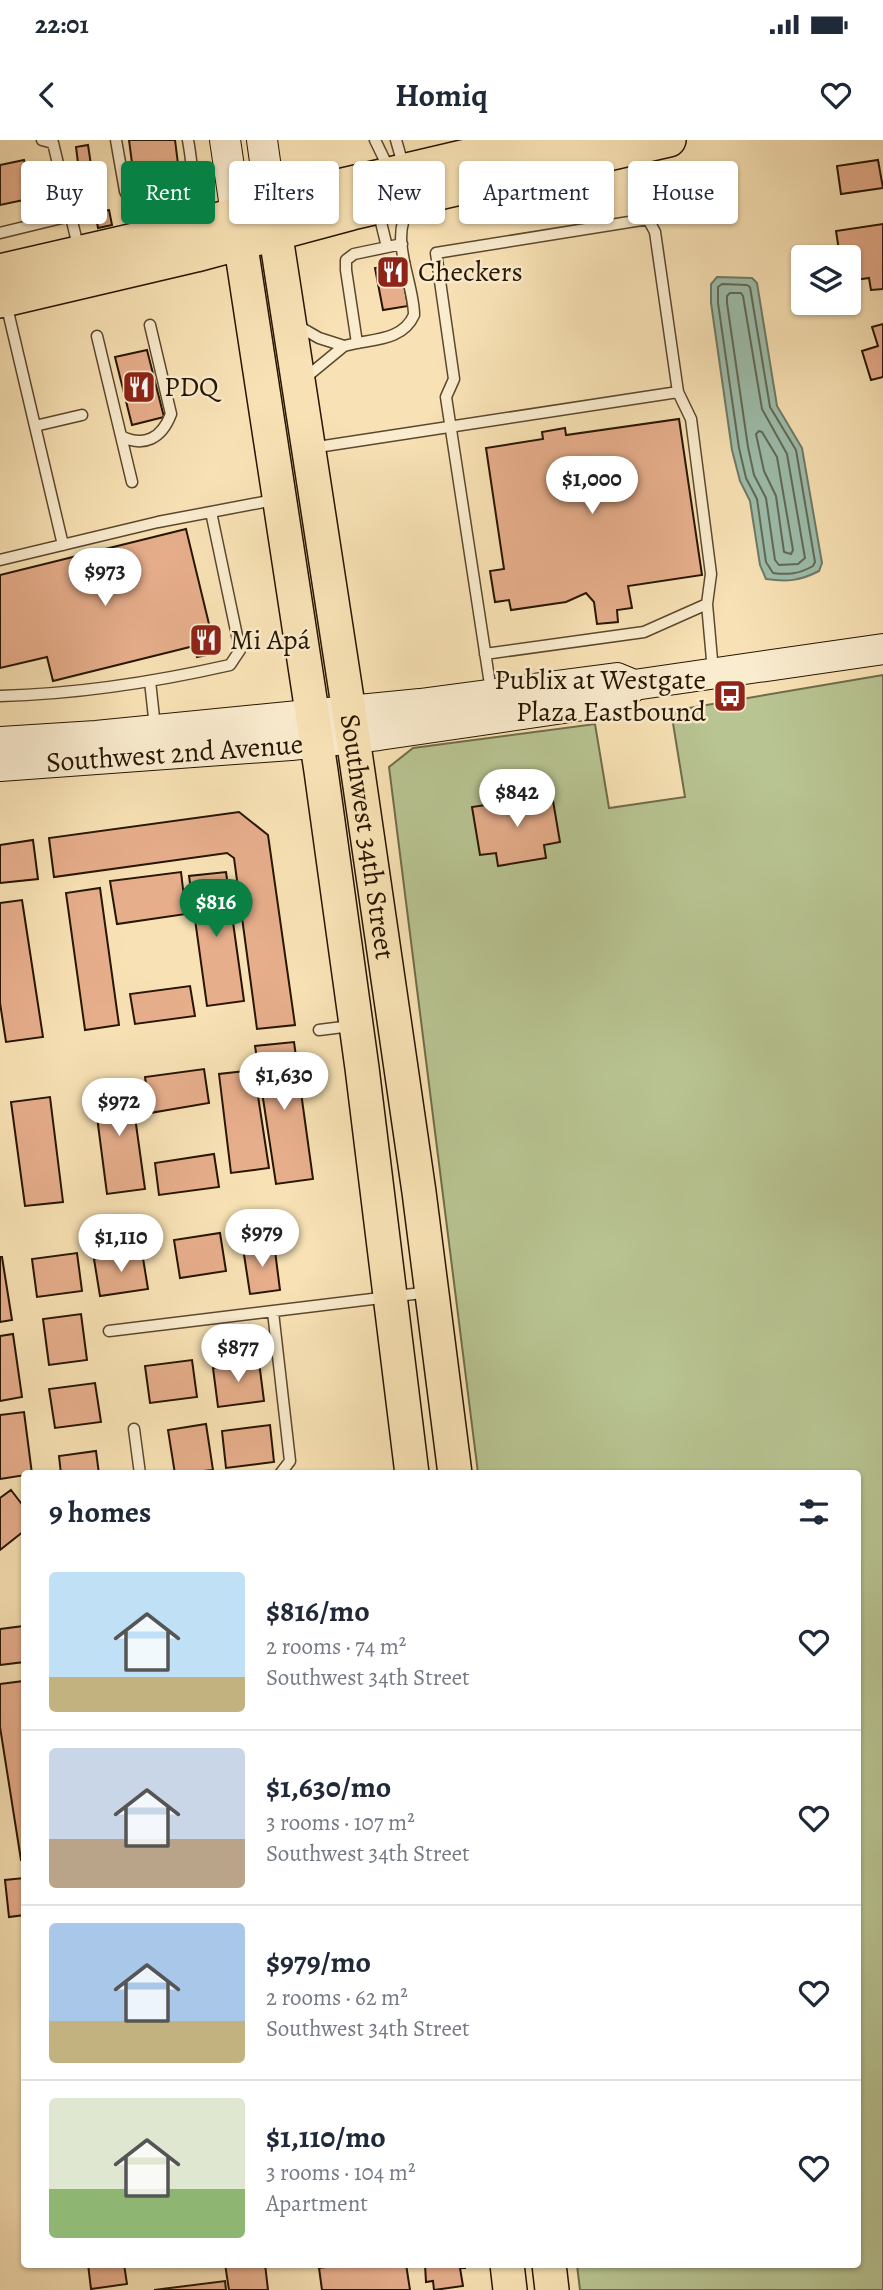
<!DOCTYPE html>
<meta charset="utf-8">
<style>
:root{--surface:#fff;--page:#f6f6f7;--text:#1f2937;--muted:#747a83;--line:#e0e1e3;--accent:#0b8043}
body{margin:0;font-family:Alegreya,serif;background:var(--page);color:var(--text);height:100vh;display:flex;flex-direction:column;font-size:26px;white-space:nowrap}
*{box-sizing:border-box;margin:0}
p{font-size:23px;color:var(--muted)}
.icon{flex:none;width:38px;height:38px;fill:none;stroke:currentColor;stroke-width:2;stroke-linecap:round;stroke-linejoin:round}
.map{position:relative;flex:1;overflow:hidden}
.details{position:absolute;left:21px;top:1330px;width:840px;height:798px;display:flex;flex-direction:column;background:var(--surface);border-radius:7px;box-shadow:0 2px 5px #0004}
.details>*{flex:none}
.guide{position:absolute;left:21px;top:21px;width:842px;height:63px;display:flex;gap:14px}
.controls{position:absolute;left:791px;top:105px;display:grid;gap:14px}
.controls a{display:grid;place-items:center;width:70px;height:70px;border-radius:7px;background:var(--surface);box-shadow:0 2px 5px #0004;font-size:35px}
.price{position:absolute;translate:-50% -60px;padding:0 16px;border-radius:24px;background:#fff;color:#222;font-size:23px;line-height:46px;filter:drop-shadow(0 2px 4px #0008)}
.price::after{content:'';position:absolute;left:50%;top:42px;width:21px;height:16px;margin-left:-10px;background:inherit;clip-path:polygon(0 0,100% 0,50% 100%)}
.price.current{background:var(--accent);color:#fff}
ul{padding:0;list-style:none}
li{display:flex;align-items:center;gap:21px;height:175px;padding:0 28px}
li+li{border-top:2px solid var(--line)}
li span{display:grid;place-items:center;flex:none;width:196px;height:140px;border-radius:7px;color:#555}
li>.icon{margin-inline-start:auto}
span .icon{width:84px;height:84px;fill:#fffc;stroke-width:1}
li b{font-size:30px}
h2{display:flex;justify-content:space-between;align-items:center;height:84px;padding:0 28px;font-size:30px}
.tag{padding:0 24px;border-radius:7px;background:var(--surface);box-shadow:0 2px 5px #0004;font-size:24px;line-height:63px}
.tag.current{background:var(--accent);color:#fff}
.status{display:flex;justify-content:space-between;align-items:center;height:49px;padding:0 35px;background:var(--surface);direction:ltr}
.status svg{height:19px;fill:currentColor}
header{display:flex;justify-content:space-between;align-items:center;height:91px;padding:0 28px;background:var(--surface);font-size:32px;font-weight:700}
.map>svg:first-child{display:block}
.green{fill:#b8c492;stroke:#706c49;stroke-width:2}
.water{fill:#9dbeac;stroke:#6e7a67;stroke-width:2}
.lines{fill:none;stroke-linecap:round;stroke-linejoin:round}
.shore{stroke:#626a56;stroke-width:2}
.building{fill:#e7ae8c;stroke:#271500;stroke-width:2}
.service-casing{stroke:#5b482d;stroke-width:13}
.secondary-casing{stroke:#271500;stroke-width:32}
.primary-casing{stroke:#271500;stroke-width:36}
.trunk-casing{stroke:#271500;stroke-width:38}
.service{stroke:#faeccf;stroke-width:10}
.secondary{stroke:#faeccf;stroke-width:30}
.primary{stroke:#f8e2b5;stroke-width:33}
.trunk{stroke:#f8e2b5;stroke-width:35}
.labels{text-anchor:middle;dominant-baseline:central;stroke-width:5;stroke-linejoin:round;paint-order:stroke}
.poi-label{font-size:28px;fill:#271500;stroke:#faeccf;text-anchor:start}
.street-label{font-size:28px;fill:#271500;stroke:#faeccf}
</style>
<div class="status"><b>22:01</b><svg viewBox="0 0 49 12"><path d="M0 12V9h3v3zM5 12V6h3v6zM10 12V3h3v9zM15 12V0h3v12zM26 1h20v11H26zM47 4h2v5h-2z"/></svg></div>
<header><svg class="icon" aria-label="back" viewBox="0 0 24 24"><path d="M15 5l-7 7 7 7"/></svg>Homiq<svg class="icon" aria-label="heart" viewBox="0 0 24 24"><path d="M12 20l-8-8c-3-5 5-10 8-4 3-6 11-1 8 4z"/></svg></header>
<div class="map">
<svg width="883" height="2150" viewBox="0 0 883 2150">
<rect width="100%" height="100%" fill="#f8e2b5"/>
<filter id="stains"><feTurbulence type="fractalNoise" baseFrequency=".00286" numOctaves="4"/><feColorMatrix values="0 0 0 0 .2 0 0 0 0 .09 0 0 0 0 .02 0 0 0 .5 -.17"/></filter>
<radialGradient id="worn" r=".72"><stop offset=".6" stop-color="#630" stop-opacity="0"/><stop offset="1" stop-color="#630" stop-opacity=".3"/></radialGradient>
<path class="green" d="M883,535V2150H580L577,2125L858,2124V1334L478,1333L389,627L413,608L595,584L609,668L685,657L671,571Z"/>
<path class="water" d="M717,137L752,138L757,143L777,266L802,308L822,423L819,431C800,441 787,442 766,439L760,425L750,361L740,341L732,310L711,163V144Z"/>
<g class="lines">
<path class="shore" d="M722,144L747,145L750,147L770,267L796,310L815,422L813,426C799,434 788,435 773,433L766,422L757,359L746,338L739,308L718,163V147Z
M730,153H741L743,156L762,269L787,314L805,418L798,424L779,425L775,420L766,358L754,335L748,307L727,163V156Z
M759,291L762,292L777,317L793,410L791,414L784,412L776,356L764,331L756,294Z"/>
</g>
<path class="building" d="M129,0H175L181,48L136,54Z
M88,5L94,45L81,47L76,7Z
M24,20L33,58L0,65V25Z
M878,20L883,48L841,54L837,26Z
M109,70L112,85L98,88L95,72Z
M883,84V149L871,150L869,138L855,140L856,149L849,150V117H840L836,91Z
M409,122L402,134L408,166L383,170L375,128Z
M883,184V237L871,240L862,211L878,206L872,187Z
M147,210L164,277L132,285L115,217Z
M679,279L702,435L628,446L632,468L617,470L618,482L597,484L594,462L586,453L566,462L511,470L509,460L495,462L490,431L504,429L486,308L543,299L542,292L565,288L566,295Z
M186,389L216,513L197,517L194,506L53,541L47,517L0,528V435Z
M552,655L560,702L544,705L546,718L498,726L496,713L480,715L472,667Z
M239,672L268,695L295,885L257,889L234,718L227,713L54,737L49,698Z
M33,700L38,739L0,743V705Z
M181,732L186,774L117,784L110,741Z
M226,732L244,861L207,866L189,736Z
M100,748L119,885L85,890L66,753Z
M22,760L43,897L6,902L0,863V763Z
M190,846L195,876L135,884L130,854Z
M294,902L313,1039L276,1044L255,906Z
M204,929L209,963L150,973L145,937Z
M254,930L269,1028L231,1033L219,934Z
M130,941L145,1049L107,1054L93,946Z
M50,957L63,1062L25,1066L11,962Z
M214,1014L219,1047L159,1055L155,1023Z
M220,1093L226,1131L180,1138L174,1100Z
M274,1103L280,1150L250,1154L243,1108Z
M142,1112L148,1149L100,1156L94,1119Z
M77,1113L82,1151L37,1157L32,1119Z
M0,1117H2L12,1180L0,1182Z
M81,1174L87,1220L49,1225L43,1179Z
M13,1194L22,1257L0,1261V1196Z
M192,1220L197,1257L150,1263L145,1226Z
M259,1222L264,1261L218,1267L213,1228Z
M95,1243L101,1282L55,1288L49,1249Z
M24,1272L32,1334L0,1339V1275Z
M206,1284L213,1330L175,1334L168,1290Z
M270,1285L274,1322L226,1328L222,1291Z
M96,1311L99,1334H61L59,1316Z
M11,1350L24,1367V1391L0,1410V1358Z
M24,1486V1522L0,1525V1489Z
M24,1541V1720H21L0,1587V1544Z
M24,1738V1775L9,1777L5,1740Z
M88,2124H124L127,2144L91,2149Z
M225,2124H265L268,2150H229Z
M346,2124H406L410,2150H322L319,2128Z
M425,2124H465V2128H460L463,2146L434,2150L433,2141L426,2142Z
M225,2141L226,2150H154Z"/>
<g class="lines">
<defs>
<path id="service" d="M42,0L53,3L79,110
M116,0L125,51L136,73L140,95
M375,0L389,29
M396,0L404,28
M378,70L387,107
M136,73C149,70 167,69 179,63C198,51 191,18 188,0
M0,93L70,76
M6,163L63,405
M298,186L319,198L344,206L310,234L306,242
M97,196L132,342
M357,203C379,199 404,198 414,175C414,142 387,95 411,67
M344,206L357,203L346,130V120L354,114L402,104
M678,252L691,279L711,434L707,464L713,531
M35,286L82,275
M121,296C144,308 162,298 171,274L150,185
M311,308L678,252L655,92L648,79L639,10
M0,420L158,382L274,360
M485,514L644,492L707,464
M150,541L155,587
M491,551L446,257L454,239L436,113L648,79
M0,556C77,554 155,542 230,525L240,510L211,372
M319,890L351,886
M273,1172L290,1321L280,1334
M109,1191L430,1152
M134,1289L140,1334"/>
<g id="secondary">
<path d="M225,0L236,74"/>
<path d="M262,0L271,64"/>
<path d="M0,602L96,596L420,564L617,538L634,545L883,509"/>
<path id="s1" d="M0,626L291,605L379,595L618,560L634,545"/>
</g>
<g id="primary">
<path id="s2" d="M271,64L353,598L419,1052L455,1334"/>
<path d="M236,74L321,631L362,928L412,1334"/>
<path d="M0,131L195,86L317,51L535,0"/>
<path d="M0,161L196,115L352,73L669,0"/>
<path d="M507,2124L510,2150"/>
<path d="M549,2124L552,2150"/>
</g>
<path id="trunk" d="M528,31L554,14L599,5L604,0"/>
</defs>
<use href="#service" class="service-casing"/>
<use href="#secondary" class="secondary-casing"/>
<use href="#primary" class="primary-casing"/>
<use href="#trunk" class="trunk-casing"/>
<use href="#service" class="service"/>
<use href="#secondary" class="secondary"/>
<use href="#primary" class="primary"/>
<use href="#trunk" class="trunk"/>
</g>
<defs>
<symbol id="restaurant-square" viewBox="-11 -11 22 22"><rect x="-9" y="-9" width="18" height="18" rx="4" fill="#8f2418" stroke="#faeccf"/><path d="M-5-6h1v4h1v-4h1v4h1v-4h1v5L-1.5 .5V6h-2V.5L-5-1ZM5-6V6H3V1.5H1.5Q1.5-4 5-6Z" fill="#fff"/></symbol>
<symbol id="bus-square" viewBox="-11 -11 22 22"><rect x="-9" y="-9" width="18" height="18" rx="4" fill="#8f2418" stroke="#faeccf"/><path d="M-5-6H5V4H4V6H2V4H-2V6H-4V4H-5ZM-3.5-4V0h7V-4ZM-3.5 1.2v1.5H-2V1.2ZM2 1.2v1.5H3.5V1.2Z" fill="#fff"/></symbol>
</defs>
<g fill-rule="evenodd">
<use href="#restaurant-square" x="374" y="113" width="38" height="38"/>
<use href="#restaurant-square" x="120" y="228" width="38" height="38"/>
<use href="#restaurant-square" x="187" y="481" width="38" height="38"/>
<use href="#bus-square" x="711" y="537" width="38" height="38"/>
</g>
<g class="labels">
<g class="poi-label">
<text x="418" y="132">Checkers</text>
<text x="164" y="247">PDQ</text>
<text x="230" y="500">Mi Apá</text>
<text x="706" y="540" text-anchor="end">Publix at Westgate<tspan x="706" dy="32">Plaza Eastbound</tspan></text>
</g>
<g class="street-label">
<text stroke="none"><textPath href="#s1" startOffset="175">Southwest 2nd Avenue</textPath></text>
<text stroke="none"><textPath href="#s2" startOffset="640">Southwest 34th Street</textPath></text>
</g>
</g>
<rect width="100%" height="100%" filter="url(#stains)"/>
<rect width="100%" height="100%" fill="url(#worn)"/>
</svg>
<div class="controls">
<a><svg class="icon" aria-label="layers" viewBox="0 0 24 24"><path d="M12 4l9 5-9 5-9-5zM3 14l9 5 9-5"/></svg></a>
</div>
<b class="price" style="left:592px;top:376px">$1,000</b>
<b class="price" style="left:105px;top:468px">$973</b>
<b class="price" style="left:517px;top:689px">$842</b>
<b class="price current" style="left:216px;top:799px">$816</b>
<b class="price" style="left:284px;top:972px">$1,630</b>
<b class="price" style="left:119px;top:998px">$972</b>
<b class="price" style="left:262px;top:1129px">$979</b>
<b class="price" style="left:121px;top:1134px">$1,110</b>
<b class="price" style="left:238px;top:1244px">$877</b>
<div class="guide">
<a class="tag">Buy</a>
<a class="tag current">Rent</a>
<a class="tag">Filters</a>
<a class="tag">New</a>
<a class="tag">Apartment</a>
<a class="tag">House</a>
</div>
<section class="details">
<h2>9 homes<svg class="icon" aria-label="filters" viewBox="0 0 24 24"><path d="M4 7h16M4 17h16"/><circle cx="9" cy="7" r="2"/><circle cx="15" cy="17" r="2"/></svg></h2>
<ul>
<li><span style="background:linear-gradient(#bfe0f5 75%,#c2b280 0)"><svg class="icon" aria-label="home" viewBox="0 0 24 24"><path d="M3 11l9-7 9 7M6 9v11h12V9"/></svg></span><div><b>$816/mo</b><p>2 rooms · 74 m²</p><p>Southwest 34th Street</p></div><svg class="icon" aria-label="heart" viewBox="0 0 24 24"><path d="M12 20l-8-8c-3-5 5-10 8-4 3-6 11-1 8 4z"/></svg></li>
<li><span style="background:linear-gradient(#c9d6e8 65%,#b9a48a 0)"><svg class="icon" aria-label="home" viewBox="0 0 24 24"><path d="M3 11l9-7 9 7M6 9v11h12V9"/></svg></span><div><b>$1,630/mo</b><p>3 rooms · 107 m²</p><p>Southwest 34th Street</p></div><svg class="icon" aria-label="heart" viewBox="0 0 24 24"><path d="M12 20l-8-8c-3-5 5-10 8-4 3-6 11-1 8 4z"/></svg></li>
<li><span style="background:linear-gradient(#a9c7e8 70%,#c2b280 0)"><svg class="icon" aria-label="home" viewBox="0 0 24 24"><path d="M3 11l9-7 9 7M6 9v11h12V9"/></svg></span><div><b>$979/mo</b><p>2 rooms · 62 m²</p><p>Southwest 34th Street</p></div><svg class="icon" aria-label="heart" viewBox="0 0 24 24"><path d="M12 20l-8-8c-3-5 5-10 8-4 3-6 11-1 8 4z"/></svg></li>
<li><span style="background:linear-gradient(#dfe7d0 65%,#8fb573 0)"><svg class="icon" aria-label="home" viewBox="0 0 24 24"><path d="M3 11l9-7 9 7M6 9v11h12V9"/></svg></span><div><b>$1,110/mo</b><p>3 rooms · 104 m²</p><p>Apartment</p></div><svg class="icon" aria-label="heart" viewBox="0 0 24 24"><path d="M12 20l-8-8c-3-5 5-10 8-4 3-6 11-1 8 4z"/></svg></li>
</ul>
</section>
</div>
